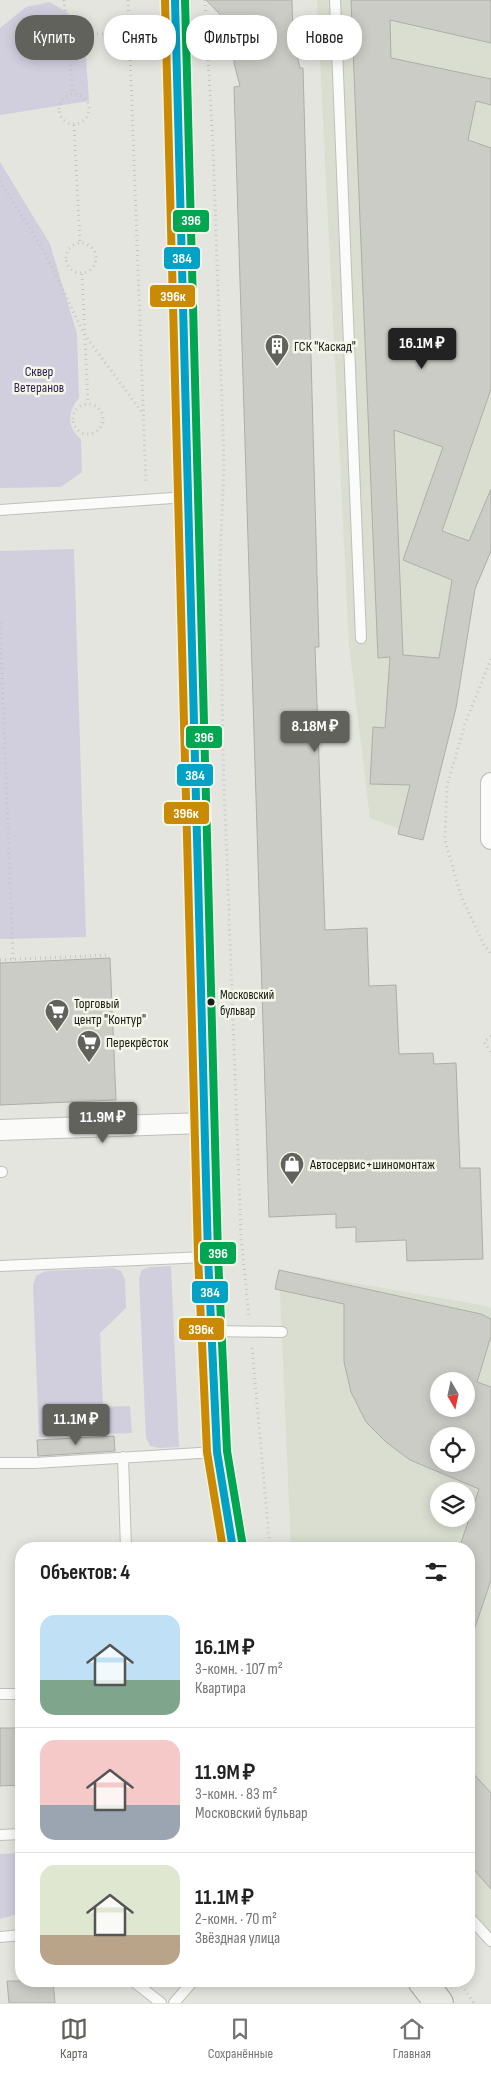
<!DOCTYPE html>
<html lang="ru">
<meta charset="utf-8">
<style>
:root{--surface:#fff;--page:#f6f6f6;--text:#222;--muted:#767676;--line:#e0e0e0;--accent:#61625c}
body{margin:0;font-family:"Sofia Sans Condensed",sans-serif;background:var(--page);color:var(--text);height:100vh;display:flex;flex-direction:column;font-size:19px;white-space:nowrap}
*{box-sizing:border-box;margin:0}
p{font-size:16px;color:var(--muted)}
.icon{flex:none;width:28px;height:28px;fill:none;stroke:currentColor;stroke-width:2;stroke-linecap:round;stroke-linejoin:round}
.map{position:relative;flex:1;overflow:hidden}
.side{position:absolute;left:15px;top:1542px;width:460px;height:445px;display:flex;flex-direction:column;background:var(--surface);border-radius:20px;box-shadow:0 2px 12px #0003}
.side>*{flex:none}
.hud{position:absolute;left:15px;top:15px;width:461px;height:45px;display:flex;gap:10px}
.needle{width:32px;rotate:171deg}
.fabs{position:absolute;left:430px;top:1372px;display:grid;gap:10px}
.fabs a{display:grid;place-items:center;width:45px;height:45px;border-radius:50%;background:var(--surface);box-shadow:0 2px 12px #0003;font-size:25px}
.price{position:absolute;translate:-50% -42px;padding:0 11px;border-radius:5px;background:var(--accent);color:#fff;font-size:16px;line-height:32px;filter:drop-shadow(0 1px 2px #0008)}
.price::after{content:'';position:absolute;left:50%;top:30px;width:15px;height:11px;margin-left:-8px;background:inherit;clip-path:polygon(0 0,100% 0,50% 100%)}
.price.active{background:#222;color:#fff}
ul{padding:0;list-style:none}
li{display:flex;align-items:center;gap:15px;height:125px;padding:0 25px}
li+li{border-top:1px solid var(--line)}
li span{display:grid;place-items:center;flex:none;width:140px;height:100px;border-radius:15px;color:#555}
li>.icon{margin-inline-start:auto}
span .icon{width:60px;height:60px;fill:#fffc;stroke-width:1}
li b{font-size:21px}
h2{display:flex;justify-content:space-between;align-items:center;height:60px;padding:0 25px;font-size:21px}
.chip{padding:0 18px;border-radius:20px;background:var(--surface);box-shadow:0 2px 12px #0003;font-size:18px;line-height:45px}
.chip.active{background:var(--accent);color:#fff}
.tabs{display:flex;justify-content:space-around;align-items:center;height:70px;border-top:1px solid var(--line);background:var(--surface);font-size:14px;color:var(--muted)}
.tabs a{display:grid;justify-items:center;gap:2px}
.tabs .active{color:var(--accent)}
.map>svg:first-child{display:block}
.built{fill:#daded0;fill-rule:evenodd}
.green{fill:#d1cede}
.building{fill:#cbccc6;stroke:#adaea9;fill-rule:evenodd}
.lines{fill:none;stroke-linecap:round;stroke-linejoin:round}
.service-casing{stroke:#bfc0bb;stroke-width:12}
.minor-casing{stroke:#bfc0bb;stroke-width:22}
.primary-casing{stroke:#a6a89b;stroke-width:30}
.path{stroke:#c5c6c4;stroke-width:3;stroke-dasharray:1 4;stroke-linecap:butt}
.service{stroke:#fbfbfa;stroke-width:10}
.minor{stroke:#fbfbfa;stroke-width:20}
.primary{stroke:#e8e9e3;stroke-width:28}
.bus-1-casing{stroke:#f3f6e9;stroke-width:11}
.bus-2-casing{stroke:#f3f6e9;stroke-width:11}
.bus-3-casing{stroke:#f3f6e9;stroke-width:11}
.bus-1{stroke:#01a2c5;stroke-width:8}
.bus-2{stroke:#cb8a04;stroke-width:8}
.bus-3{stroke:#00a651;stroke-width:8}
.bus-dot{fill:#1a1b16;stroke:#f3f6e9;stroke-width:2}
.labels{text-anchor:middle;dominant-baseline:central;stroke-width:5;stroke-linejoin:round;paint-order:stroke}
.bus-label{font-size:13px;fill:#1a1b16;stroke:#f3f6e9;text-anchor:start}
.poi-label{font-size:14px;fill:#1a1b16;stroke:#f3f6e9;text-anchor:start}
.park-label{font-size:14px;fill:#311f5c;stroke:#f3f6e9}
.line-badge{stroke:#f3f6e9;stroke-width:2}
.badge-label{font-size:14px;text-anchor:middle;font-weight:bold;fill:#fff}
</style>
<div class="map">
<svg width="491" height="2003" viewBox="0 0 491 2003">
<rect width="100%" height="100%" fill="#e4e5df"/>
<path class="built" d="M317,0H491V521L469,577L418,836L370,818L349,645Z
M279,1270L487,1306L491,1308V1950L469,1926V1549H291ZM439,1381H466V1409H439ZM439,1436H466V1464H439ZM439,1491H466V1519H439Z"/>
<path class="green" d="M50,2L69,14L86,57L89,101L0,115V28L26,7Z
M0,162L50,244L77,334L79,398C68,411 66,427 81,439L82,472L61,487L0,488Z
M74,549L86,937L0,939V551Z
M171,1266L179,1447L159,1448L150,1446L146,1438L139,1278L142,1270L150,1267Z
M113,1268L121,1271L125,1280L126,1308L100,1333L103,1407L130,1406L132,1433L39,1437L33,1285L36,1276L46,1271Z
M21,1853V1913L0,1919V1854Z"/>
<path class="building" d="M206,0H292L293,38L300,68H303L319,647H315L325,930L367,928L369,986L396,985L399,1054L433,1053L434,1064L456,1063L460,1168H480L483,1259L407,1261L406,1240L356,1242V1227L336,1228V1214L269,1217L234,87L240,86L234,63L235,51L242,37Z
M351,0H491V43L390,20L391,58L491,79V105L476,101L468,140L491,148V389L442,531L469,541L491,489V551L475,589L456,708L423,840L398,834L410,785L370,784L373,727L385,728L390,657L378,658ZM394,430L443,447L403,560L452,580L439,658L403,655Z
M110,958L116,1100L0,1105V963Z
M279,1270L481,1314L491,1319V1336L477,1382L491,1387V1580L472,1636H469V1549H459L479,1489L410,1460L386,1442L366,1422L351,1392L344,1362V1304L275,1289ZM439,1381H466V1409H439ZM439,1436H466V1464H439Z
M114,1436L115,1451L38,1456L37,1440Z
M0,1728H16V1733H21V1778H18V1785L0,1786Z
M469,1769L491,1793V1889L469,1864Z
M7,1981H53L55,2003H9Z"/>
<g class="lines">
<defs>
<path id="service" d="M335,0L361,638
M0,510L187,497
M0,1172H2
M0,1266L206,1257
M212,1331L282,1332
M123,1457L126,1549
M0,1463H35L216,1452
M0,1694H21
M0,1835L21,1834
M469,1917L491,1941
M0,1937L21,1935
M133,1981L161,2003
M174,2003L193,1981"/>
<path id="minor" d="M491,783V839
M0,1130L204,1123"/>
<path id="primary" d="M175,0L208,1256L217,1452L233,1549
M422,1981L439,2003"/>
</defs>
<use href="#service" class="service-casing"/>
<use href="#minor" class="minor-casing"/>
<use href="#primary" class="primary-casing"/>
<path class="path" d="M64,0L73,94
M128,0L146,484
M205,0L213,146L224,462L220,564L223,755L241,1236L249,1317
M67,36L129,32
M59 109a15 15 0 1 1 30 0a15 15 0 1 1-30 0Z
M74,125L80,243
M0,181L45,253L84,334L142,412
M66 258a15 15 0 1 1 30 0a15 15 0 1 1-30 0Z
M82,274L88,403
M73 419a15 15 0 1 1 30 0a15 15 0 1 1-30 0Z
M0,623L13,959
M491,659L465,724L447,786L445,840L461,896L484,945L491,954
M0,960L106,955
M491,1036L484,1042L491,1052
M252,1348L270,1549
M459,1981L474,2003"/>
<use href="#service" class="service"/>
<use href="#minor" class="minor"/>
<use href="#primary" class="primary"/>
<defs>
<path id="bus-1" d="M175,0L208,1256L217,1452L233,1549"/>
<path id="bus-2" d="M165,0L198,1256L207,1452L223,1549"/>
<path id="bus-3" d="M185,0L218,1256L227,1451L243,1547"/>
</defs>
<use href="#bus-1" class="bus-1-casing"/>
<use href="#bus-2" class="bus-2-casing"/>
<use href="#bus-3" class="bus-3-casing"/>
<use href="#bus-1" class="bus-1"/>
<use href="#bus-2" class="bus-2"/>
<use href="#bus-3" class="bus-3"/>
</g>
<defs>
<symbol id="building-pin" viewBox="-11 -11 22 30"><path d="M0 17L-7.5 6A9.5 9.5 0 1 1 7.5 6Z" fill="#61625c" stroke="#f3f6e9"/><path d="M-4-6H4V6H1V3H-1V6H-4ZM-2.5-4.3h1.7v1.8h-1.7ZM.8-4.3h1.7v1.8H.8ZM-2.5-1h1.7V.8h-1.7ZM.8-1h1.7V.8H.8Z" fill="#fff"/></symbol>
<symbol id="supermarket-pin" viewBox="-11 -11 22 30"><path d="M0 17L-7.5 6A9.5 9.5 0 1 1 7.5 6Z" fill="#61625c" stroke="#f3f6e9"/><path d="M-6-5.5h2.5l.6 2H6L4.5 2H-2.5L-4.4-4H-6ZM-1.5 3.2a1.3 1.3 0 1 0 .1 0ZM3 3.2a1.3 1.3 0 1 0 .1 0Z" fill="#fff"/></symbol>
<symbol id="shop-pin" viewBox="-11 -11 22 30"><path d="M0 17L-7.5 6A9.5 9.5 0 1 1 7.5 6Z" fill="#61625c" stroke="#f3f6e9"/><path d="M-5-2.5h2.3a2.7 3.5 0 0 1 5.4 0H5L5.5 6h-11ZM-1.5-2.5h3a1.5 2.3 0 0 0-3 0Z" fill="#fff"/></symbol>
</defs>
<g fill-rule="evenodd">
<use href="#building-pin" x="263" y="332" width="28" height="38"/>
<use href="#supermarket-pin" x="43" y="997" width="28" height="38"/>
<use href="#supermarket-pin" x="75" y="1028" width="28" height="38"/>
<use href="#shop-pin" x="278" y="1150" width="28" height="38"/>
</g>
<circle class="bus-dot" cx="211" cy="1002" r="4.5"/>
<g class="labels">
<g class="bus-label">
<text x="220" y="995">Московский<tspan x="220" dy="16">бульвар</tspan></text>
</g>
<g class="poi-label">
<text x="294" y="346">ГСК "Каскад"</text>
<text x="74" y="1003">Торговый<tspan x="74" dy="16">центр "Контур"</tspan></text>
<text x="106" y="1042">Перекрёсток</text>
<text x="310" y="1164">Автосервис+шиномонтаж</text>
</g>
<g class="park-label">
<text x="39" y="371">Сквер<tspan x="39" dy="16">Ветеранов</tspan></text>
</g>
</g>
<g class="line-badge">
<rect x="172" y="209" width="38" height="24" rx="5" fill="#00a651"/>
<rect x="163" y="246" width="38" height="24" rx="5" fill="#01a2c5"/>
<rect x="149" y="284" width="47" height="24" rx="5" fill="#cb8a04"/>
<rect x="185" y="725" width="38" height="24" rx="5" fill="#00a651"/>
<rect x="176" y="763" width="38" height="24" rx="5" fill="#01a2c5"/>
<rect x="163" y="801" width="47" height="24" rx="5" fill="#cb8a04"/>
<rect x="199" y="1241" width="38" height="24" rx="5" fill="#00a651"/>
<rect x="191" y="1280" width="38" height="24" rx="5" fill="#01a2c5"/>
<rect x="178" y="1317" width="47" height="24" rx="5" fill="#cb8a04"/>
</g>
<g class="badge-label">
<text x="191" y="225">396</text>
<text x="182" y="263">384</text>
<text x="173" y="301">396к</text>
<text x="204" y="742">396</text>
<text x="195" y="780">384</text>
<text x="186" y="818">396к</text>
<text x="218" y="1258">396</text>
<text x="210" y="1297">384</text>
<text x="201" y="1334">396к</text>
</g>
</svg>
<div class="fabs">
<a><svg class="needle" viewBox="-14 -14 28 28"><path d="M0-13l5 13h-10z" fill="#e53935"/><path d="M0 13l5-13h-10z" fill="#767676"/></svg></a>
<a><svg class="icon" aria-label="locate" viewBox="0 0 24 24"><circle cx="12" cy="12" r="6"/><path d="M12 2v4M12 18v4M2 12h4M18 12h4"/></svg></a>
<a><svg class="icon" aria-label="layers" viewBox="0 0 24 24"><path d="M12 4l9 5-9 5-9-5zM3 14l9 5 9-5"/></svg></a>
</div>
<b class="price active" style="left:422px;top:370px">16.1M ₽</b>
<b class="price" style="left:315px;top:753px">8.18M ₽</b>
<b class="price" style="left:103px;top:1144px">11.9M ₽</b>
<b class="price" style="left:76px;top:1446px">11.1M ₽</b>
<div class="hud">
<a class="chip active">Купить</a>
<a class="chip">Снять</a>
<a class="chip">Фильтры</a>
<a class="chip">Новое</a>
</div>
<section class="side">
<h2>Объектов: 4<svg class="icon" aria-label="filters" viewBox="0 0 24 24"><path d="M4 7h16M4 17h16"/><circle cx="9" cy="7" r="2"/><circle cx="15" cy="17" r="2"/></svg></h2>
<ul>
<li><span style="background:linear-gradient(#bfe0f5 65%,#7fa58c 0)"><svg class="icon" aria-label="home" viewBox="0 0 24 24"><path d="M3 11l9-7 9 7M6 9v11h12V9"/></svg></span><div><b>16.1M ₽</b><p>3-комн. · 107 m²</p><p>Квартира</p></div></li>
<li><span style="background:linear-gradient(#f6c9c9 65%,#9aa5b1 0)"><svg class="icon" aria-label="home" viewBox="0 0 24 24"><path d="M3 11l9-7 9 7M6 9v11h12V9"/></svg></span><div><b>11.9M ₽</b><p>3-комн. · 83 m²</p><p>Московский бульвар</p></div></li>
<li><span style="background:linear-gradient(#dfe7d0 70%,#b9a48a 0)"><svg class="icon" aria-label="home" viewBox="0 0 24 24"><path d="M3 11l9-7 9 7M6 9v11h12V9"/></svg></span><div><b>11.1M ₽</b><p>2-комн. · 70 m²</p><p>Звёздная улица</p></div></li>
</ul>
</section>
</div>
<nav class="tabs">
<a class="active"><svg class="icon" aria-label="map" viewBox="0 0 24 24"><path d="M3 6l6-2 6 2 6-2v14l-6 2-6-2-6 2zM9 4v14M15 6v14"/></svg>Карта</a>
<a><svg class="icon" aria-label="saved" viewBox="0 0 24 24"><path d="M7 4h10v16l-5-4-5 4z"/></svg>Сохранённые</a>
<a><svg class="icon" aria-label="home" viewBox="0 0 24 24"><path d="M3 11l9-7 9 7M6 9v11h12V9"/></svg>Главная</a>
</nav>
